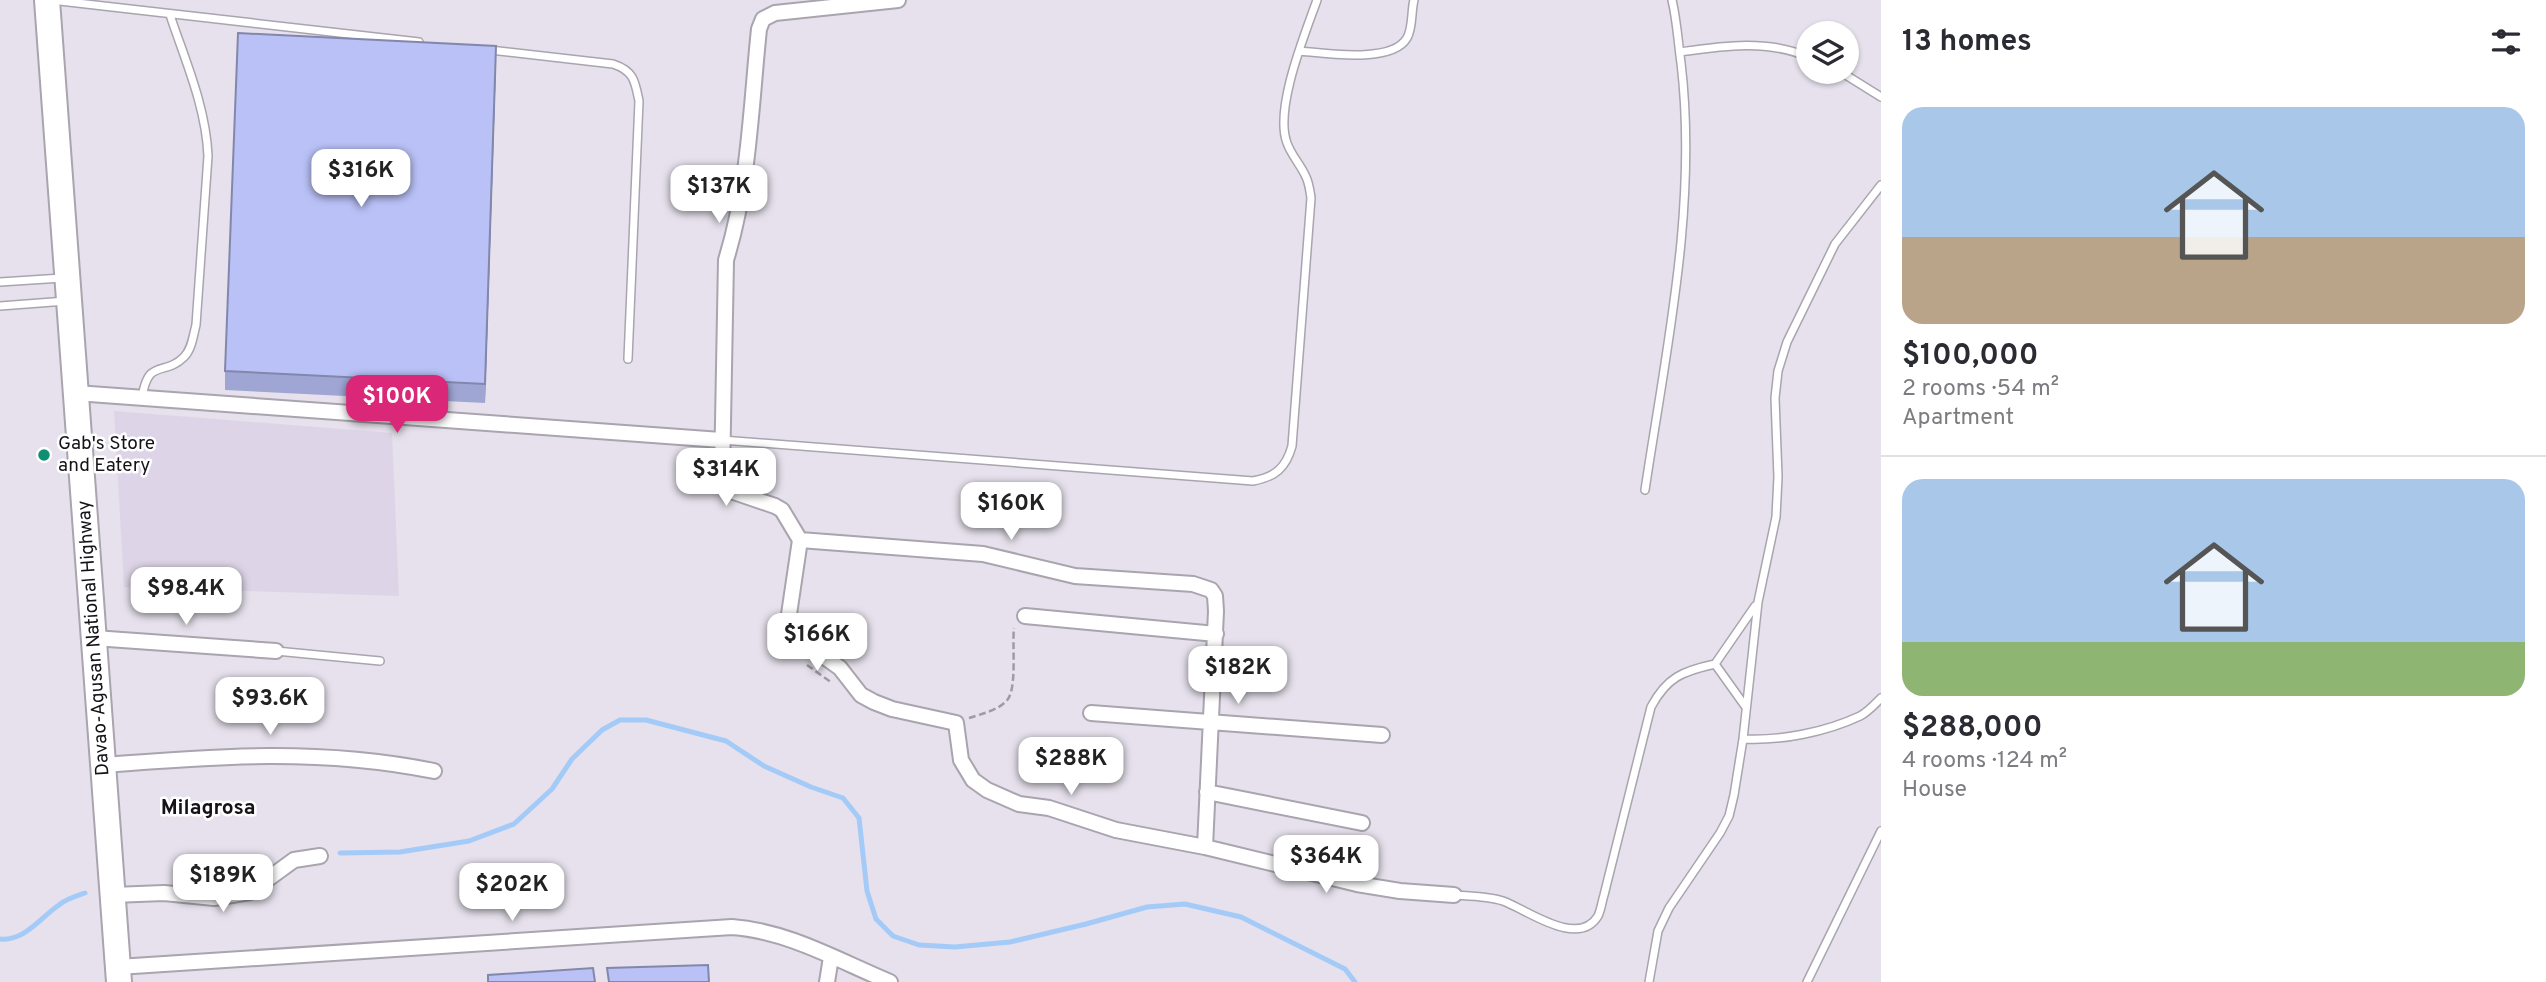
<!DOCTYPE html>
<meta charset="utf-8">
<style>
:root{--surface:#fff;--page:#f7f7f7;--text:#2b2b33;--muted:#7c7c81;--line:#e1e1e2;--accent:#db2777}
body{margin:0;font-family:Overpass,sans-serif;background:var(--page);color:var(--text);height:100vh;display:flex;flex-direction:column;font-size:26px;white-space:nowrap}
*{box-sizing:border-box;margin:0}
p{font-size:23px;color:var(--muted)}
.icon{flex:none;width:38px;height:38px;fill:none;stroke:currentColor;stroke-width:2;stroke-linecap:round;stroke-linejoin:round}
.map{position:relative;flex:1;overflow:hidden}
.panel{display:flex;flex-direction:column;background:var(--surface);width:665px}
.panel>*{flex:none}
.fabs{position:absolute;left:1796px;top:21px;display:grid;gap:14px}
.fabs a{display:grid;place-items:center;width:63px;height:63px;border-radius:50%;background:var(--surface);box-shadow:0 2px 5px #0004;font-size:35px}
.price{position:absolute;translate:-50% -60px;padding:0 16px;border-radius:14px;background:#fff;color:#222;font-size:23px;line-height:46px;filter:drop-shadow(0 2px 4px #0008)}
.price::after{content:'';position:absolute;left:50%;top:42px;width:21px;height:16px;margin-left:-10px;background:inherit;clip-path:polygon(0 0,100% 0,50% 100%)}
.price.on{background:var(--accent);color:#fff}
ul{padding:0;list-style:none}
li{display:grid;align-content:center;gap:14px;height:371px;padding:0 21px}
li+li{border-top:2px solid var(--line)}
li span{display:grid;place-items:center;height:217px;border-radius:21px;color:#555}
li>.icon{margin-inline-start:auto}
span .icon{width:126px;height:126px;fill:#fffc;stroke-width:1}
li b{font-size:30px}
h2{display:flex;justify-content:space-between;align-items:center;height:84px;padding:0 21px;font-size:30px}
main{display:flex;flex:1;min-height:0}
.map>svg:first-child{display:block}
.built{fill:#ddd5e7}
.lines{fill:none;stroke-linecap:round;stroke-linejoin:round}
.stream{stroke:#a4cbf8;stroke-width:5}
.lane-casing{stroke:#a9a4ae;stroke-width:10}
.street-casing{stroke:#a9a4ae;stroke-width:18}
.highway-casing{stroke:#a9a4ae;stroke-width:28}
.path{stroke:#9f9ba4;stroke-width:2.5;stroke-dasharray:7 3.5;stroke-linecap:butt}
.lane{stroke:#fff;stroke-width:7}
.street{stroke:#fff;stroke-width:14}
.highway{stroke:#fff;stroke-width:24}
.wall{fill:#9fa6d4}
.shaded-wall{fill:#8287ac}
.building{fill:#b9c1f6;stroke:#8287ac;stroke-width:2}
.poi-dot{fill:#0f8e74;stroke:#fff;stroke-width:2.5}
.labels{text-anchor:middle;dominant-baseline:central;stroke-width:5;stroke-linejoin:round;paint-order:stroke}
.poi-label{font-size:19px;fill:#151317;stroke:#fff;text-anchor:start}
.street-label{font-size:19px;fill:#151317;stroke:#fff}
.neighbourhood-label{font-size:21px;font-weight:bold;fill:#151317;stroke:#fff}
</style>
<main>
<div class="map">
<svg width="1881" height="982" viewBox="0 0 1881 982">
<rect width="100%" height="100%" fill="#e6e1ec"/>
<path class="built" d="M114,411L392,433L399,596L124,587Z"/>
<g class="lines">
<path class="stream" d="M340,853L400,852L469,841L514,824L552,789L572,759L602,730L620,720H646L726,741L764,766L811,787L843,798L859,818L867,891L876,919L893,936L919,945L955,947L1010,942L1086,924L1147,907L1185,904L1241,917L1345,969L1355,982
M0,939C24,942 41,917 59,905C66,899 76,896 85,893"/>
<defs>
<path id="lane" d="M51,0L419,42
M490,50L613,64C634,71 635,81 639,101L628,359
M1299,51C1324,53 1392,64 1407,38C1413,28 1411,11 1414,0
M1680,52C1722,46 1767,39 1808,57
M1841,72L1881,97
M0,282L62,278
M0,306L66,301
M142,398C148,357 164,377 184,357C192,349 193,336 196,325L208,156C206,107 185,60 170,15
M722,440L1253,481C1275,477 1286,468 1292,446L1311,198C1310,191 1309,183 1306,177C1301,165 1291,155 1287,143C1274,109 1305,34 1317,0
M1645,490C1666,350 1698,205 1681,63C1678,42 1677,21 1672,0
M276,651L380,661
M1715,664L1745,706
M1743,739C1781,741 1826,732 1860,716C1868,712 1875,704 1881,698
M1454,895C1470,896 1488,896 1503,901C1526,909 1578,949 1598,916C1601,910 1602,901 1604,895L1651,707C1667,677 1683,671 1715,664L1755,606
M1649,982L1658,931L1669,908L1720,833L1729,816L1734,795L1743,739L1758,602L1776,517L1778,477L1775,398L1778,371L1787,342L1835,244L1881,185
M1807,982L1881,831"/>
<path id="street" d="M898,0L775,13L763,19L759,29C751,106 749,186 726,260L722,476L723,486L728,490L775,506L782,510L800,540L788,621L794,635L840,668L861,695L874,702L892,709L956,723L961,760L973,780L987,790L1019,804L1049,808L1116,830L1205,847L1357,884L1400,891L1454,895
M76,393L721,440
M800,540L983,554L1075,576L1193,584L1211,590L1215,596L1216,611L1205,847
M1025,616L1216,634
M94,638L276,651
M1091,713L1382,735
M103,765C217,756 320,748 434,771
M1207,792L1362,823
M113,895L164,893L214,898L250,892L294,860L320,856
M118,967L732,927C788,931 839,961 890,982
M827,982L831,957"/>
<path id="highway" d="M47,0L119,982"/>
</defs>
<use href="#lane" class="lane-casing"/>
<use href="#street" class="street-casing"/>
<use href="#highway" class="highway-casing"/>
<path class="path" d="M807,665L832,683
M969,718C981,714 1000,710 1008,699C1017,686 1012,644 1014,628"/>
<use href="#lane" class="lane"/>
<use href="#street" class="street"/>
<use href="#highway" class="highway"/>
</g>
<path class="wall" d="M496,65L485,403L225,390V371Z"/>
<path class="shaded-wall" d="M496,46V65L485,403V384Z"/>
<path class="building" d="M238,33L496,46L485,384L225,371Z
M708,965L709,982H609L607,968Z
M593,968L595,982H488V975Z"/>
<circle class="poi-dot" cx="44" cy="455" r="7"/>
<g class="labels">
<g class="poi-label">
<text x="58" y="444">Gab's Store<tspan x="58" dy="22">and Eatery</tspan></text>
</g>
<g class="street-label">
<text transform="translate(94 638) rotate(-94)">Davao-Agusan National Highway</text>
</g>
<g class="neighbourhood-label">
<text x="208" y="808">Milagrosa</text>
</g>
</g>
</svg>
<div class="fabs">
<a><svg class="icon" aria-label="layers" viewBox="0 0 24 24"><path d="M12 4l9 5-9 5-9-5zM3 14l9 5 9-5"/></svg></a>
</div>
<b class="price" style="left:361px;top:209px">$316K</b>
<b class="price" style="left:719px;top:225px">$137K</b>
<b class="price on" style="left:397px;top:435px">$100K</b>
<b class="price" style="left:726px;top:508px">$314K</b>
<b class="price" style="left:1011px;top:542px">$160K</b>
<b class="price" style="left:186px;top:627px">$98.4K</b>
<b class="price" style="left:817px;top:673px">$166K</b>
<b class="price" style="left:1238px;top:706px">$182K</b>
<b class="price" style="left:270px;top:737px">$93.6K</b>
<b class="price" style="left:1071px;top:797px">$288K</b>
<b class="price" style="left:1326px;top:895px">$364K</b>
<b class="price" style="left:223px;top:914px">$189K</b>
<b class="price" style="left:512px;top:923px">$202K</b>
</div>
<section class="panel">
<h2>13 homes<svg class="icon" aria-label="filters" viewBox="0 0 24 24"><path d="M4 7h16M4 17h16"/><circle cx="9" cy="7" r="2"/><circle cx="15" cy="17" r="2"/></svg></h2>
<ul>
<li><span style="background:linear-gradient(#a9c7e8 60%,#b9a48a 0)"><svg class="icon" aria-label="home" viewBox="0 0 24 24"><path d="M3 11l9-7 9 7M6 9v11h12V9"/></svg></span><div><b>$100,000</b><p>2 rooms · 54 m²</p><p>Apartment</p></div></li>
<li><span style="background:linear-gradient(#a9c7e8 75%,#8fb573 0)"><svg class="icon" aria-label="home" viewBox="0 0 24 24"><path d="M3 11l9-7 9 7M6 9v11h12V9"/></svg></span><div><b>$288,000</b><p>4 rooms · 124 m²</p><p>House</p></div></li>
</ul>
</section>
</main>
